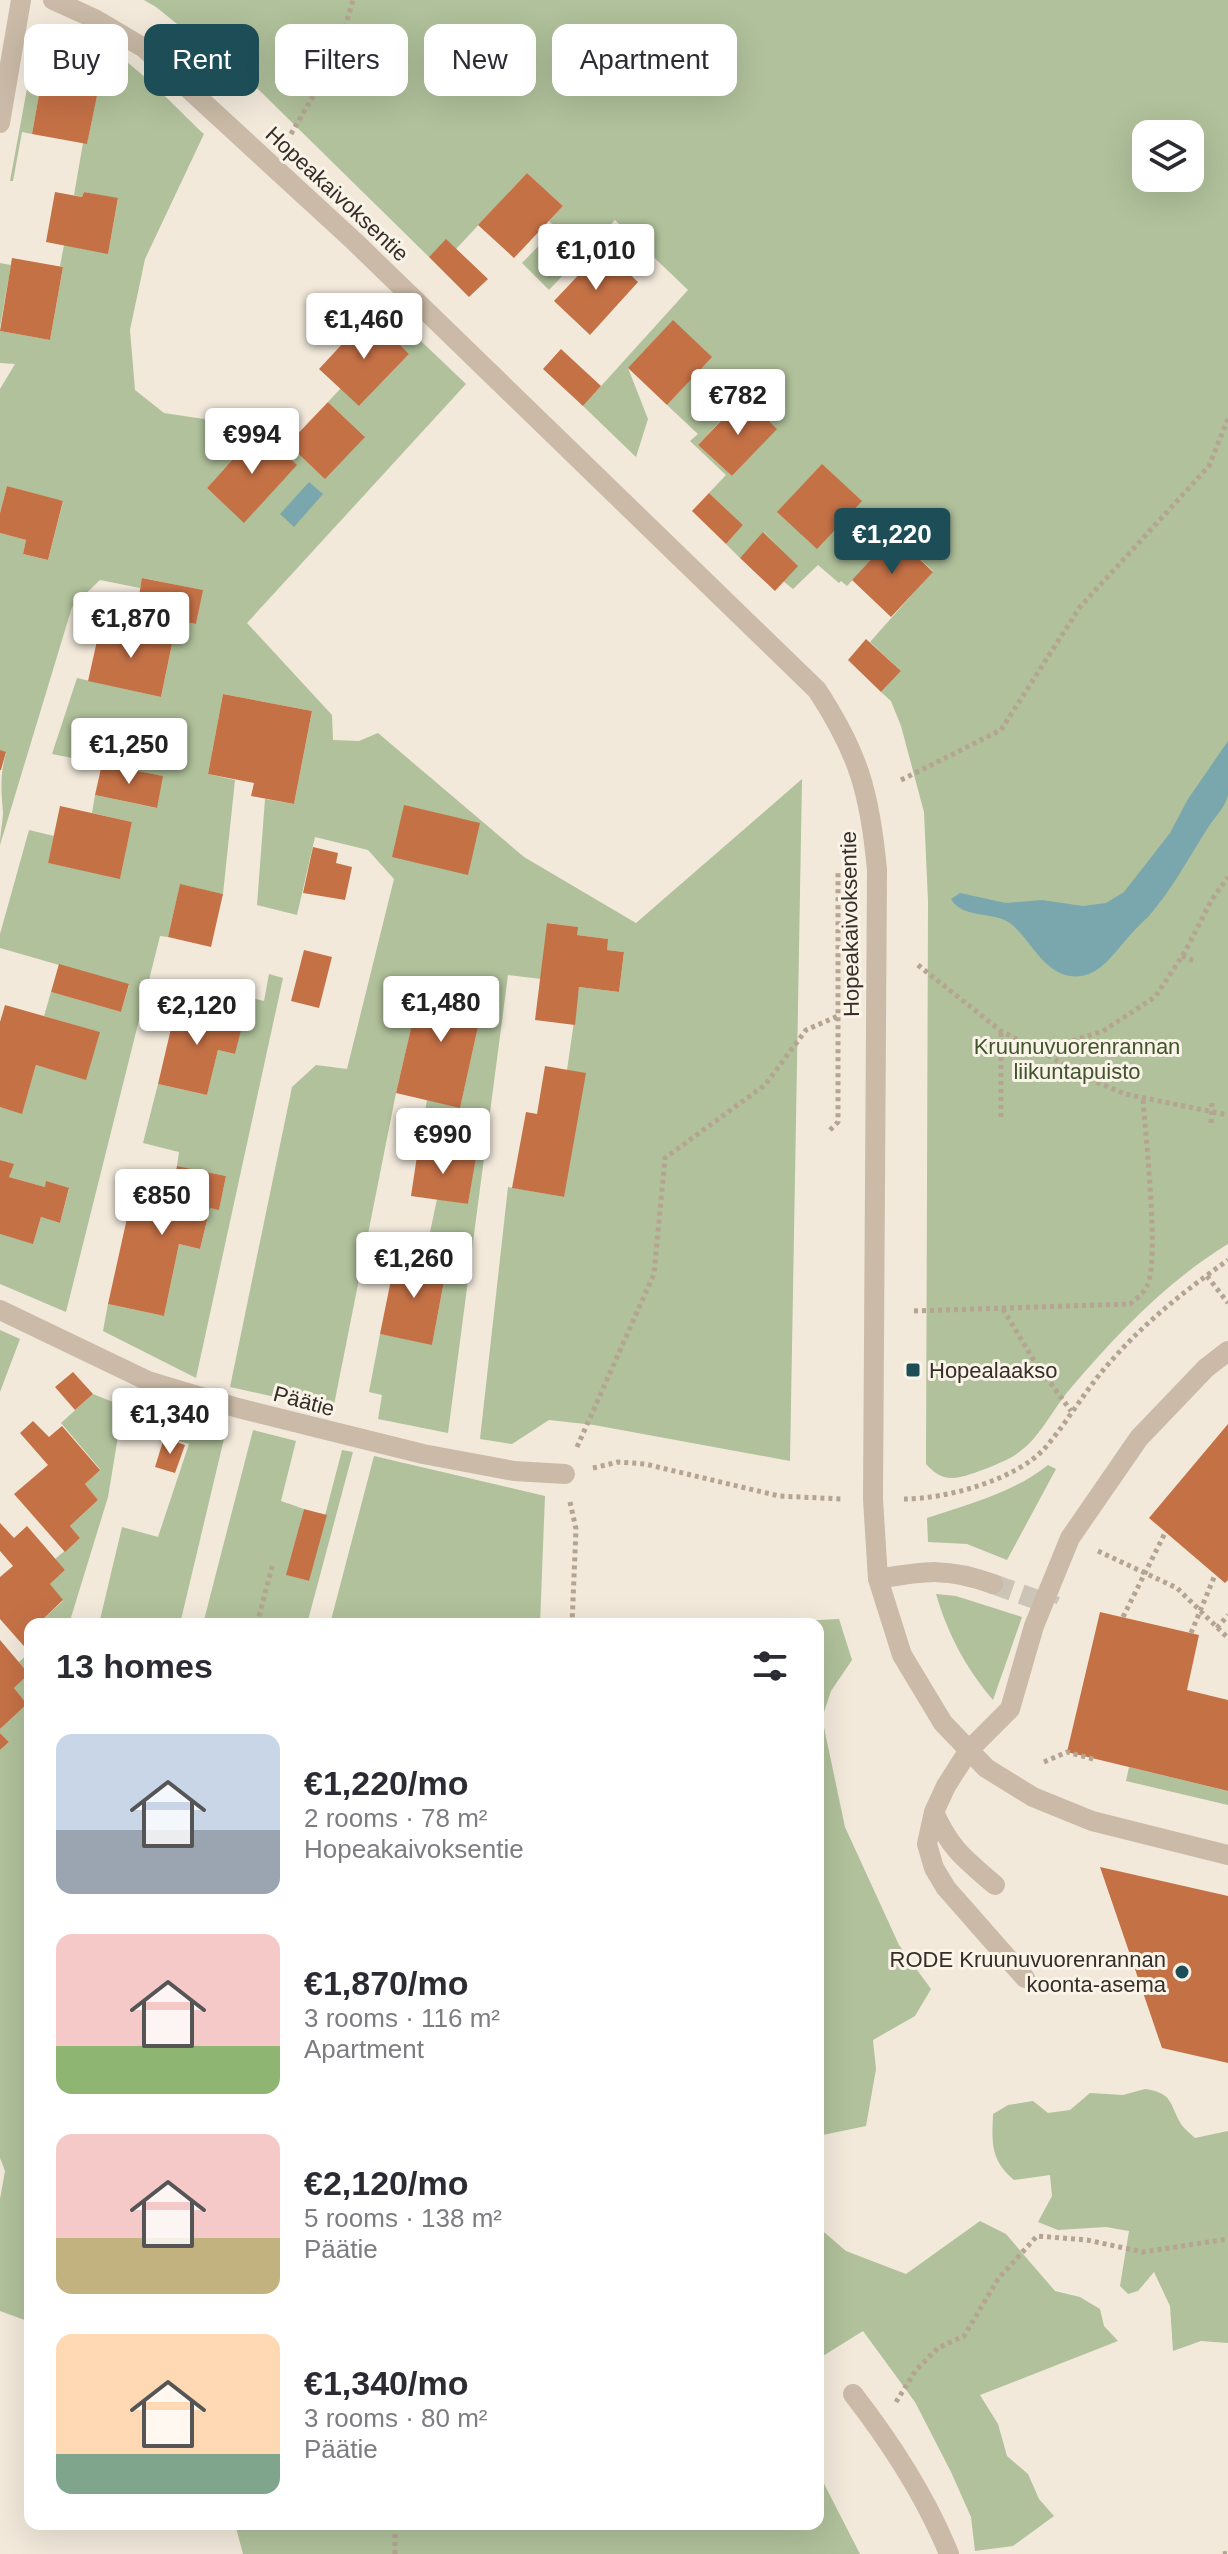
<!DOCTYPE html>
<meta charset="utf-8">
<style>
:root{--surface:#fff;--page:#f7f7f7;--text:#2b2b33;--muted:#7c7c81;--accent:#1d4e57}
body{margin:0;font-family:Helvetica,sans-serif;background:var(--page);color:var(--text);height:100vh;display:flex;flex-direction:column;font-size:30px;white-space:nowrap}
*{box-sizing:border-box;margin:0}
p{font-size:26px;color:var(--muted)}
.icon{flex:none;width:44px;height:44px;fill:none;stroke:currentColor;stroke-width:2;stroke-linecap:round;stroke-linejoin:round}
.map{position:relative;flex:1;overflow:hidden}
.drawer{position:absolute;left:24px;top:1618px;width:800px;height:912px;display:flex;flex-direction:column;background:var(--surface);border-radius:16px;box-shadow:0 8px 32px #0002}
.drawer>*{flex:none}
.guide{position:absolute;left:24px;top:24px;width:800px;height:72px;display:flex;gap:16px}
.tools{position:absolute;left:1132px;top:120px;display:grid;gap:16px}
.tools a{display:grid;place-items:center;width:72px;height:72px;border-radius:16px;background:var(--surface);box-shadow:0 8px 32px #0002;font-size:40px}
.price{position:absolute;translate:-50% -68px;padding:0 18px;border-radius:8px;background:#fff;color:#222;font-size:26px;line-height:52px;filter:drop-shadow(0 2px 4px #0008)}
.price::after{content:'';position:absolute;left:50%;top:48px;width:24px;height:18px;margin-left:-12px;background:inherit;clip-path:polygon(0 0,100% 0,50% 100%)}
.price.current{background:var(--accent);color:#fff}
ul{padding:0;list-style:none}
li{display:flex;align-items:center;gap:24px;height:200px;padding:0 32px}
li span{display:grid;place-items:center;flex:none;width:224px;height:160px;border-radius:16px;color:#555}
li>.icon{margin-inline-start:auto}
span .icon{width:96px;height:96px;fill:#fffc;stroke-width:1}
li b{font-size:34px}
h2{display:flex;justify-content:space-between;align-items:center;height:96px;padding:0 32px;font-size:34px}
.pill{padding:0 28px;border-radius:16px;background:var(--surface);box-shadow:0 8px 32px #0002;font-size:28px;line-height:72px}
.pill.current{background:var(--accent);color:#fff}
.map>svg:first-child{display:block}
.green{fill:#b0c19b;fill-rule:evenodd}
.water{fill:#7aa7ae}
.building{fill:#c57146}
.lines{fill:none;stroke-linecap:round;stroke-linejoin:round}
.minor-tunnel{stroke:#ccc4b7;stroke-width:20;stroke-dasharray:20 10;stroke-linecap:butt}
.path{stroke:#b5a491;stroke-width:5;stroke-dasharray:4 4;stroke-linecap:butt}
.minor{stroke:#cabaa7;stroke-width:20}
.poi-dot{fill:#1d4e57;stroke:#f9f3e8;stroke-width:3}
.labels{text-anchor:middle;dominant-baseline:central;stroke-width:6;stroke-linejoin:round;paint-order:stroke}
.street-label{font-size:22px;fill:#362e28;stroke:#f9f3e8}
.park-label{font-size:22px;fill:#41542c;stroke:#f9f3e8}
.poi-label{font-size:22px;fill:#362e28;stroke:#f9f3e8;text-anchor:start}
</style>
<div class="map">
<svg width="1228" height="2554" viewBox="0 0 1228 2554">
<rect width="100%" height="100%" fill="#f2e9db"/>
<path class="green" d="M144,0H1228V1244C1167,1281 1115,1336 1070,1389C1052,1410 1039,1440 1015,1455C1005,1462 963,1479 952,1478C941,1478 933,1472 926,1464L928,901L924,812L901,726L891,701L881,692L901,671L870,642L933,571L894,535L847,586L841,581L839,583L818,565L793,589L783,581L797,566L764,532L740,558L726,544L743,525L709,493L726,475L690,441L698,434L667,405L711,357L628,368L648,419L636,457L583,406L688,290L615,220L549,290L522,263L556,228L549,221L563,206L527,173L456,249L446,240L429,257L259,90L156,7ZM1146,134H1190V178H1146ZM743,397L776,429L732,476L698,445Z
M57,29C109,31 167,100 204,134L145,259L130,330L135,390L164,413L204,419L239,452L207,488L244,522L296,465L282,451L288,444L325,478L364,436L328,402L341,388L360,405L409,354L370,314L381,303L466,384L247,623L332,715L333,740L359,741L378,733L524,857L636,923L802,779L790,1461L594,1425L549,1420L512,1444L480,1439L508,1187L564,1197L567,1070L579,987L619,992L624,952L607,950V939L577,935V927L548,923L541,979L508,975L448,1433L378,1419L382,1395L369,1392L380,1334L432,1344L447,1266L424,1261L437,1199L468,1204L475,1158L418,1149L427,1100L460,1107L485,995L422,982L396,1093L333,1410L230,1387L292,1087L316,1065L347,1069L394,879L368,850L315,837L297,915L257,905L265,799L294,804L312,711L223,694L208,774L235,780L223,894L180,885L168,937L160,936L66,1312L0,1284V1234L33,1243L41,1217L60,1223L69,1189L45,1187L9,1177L13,1164L0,1160V1107L22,1113L36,1065L86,1079L99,1032L44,1016L51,992L121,1012L129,985L0,948V934L29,830L54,836L48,863L120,878L132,822L92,813L95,795L156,808L162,776L52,754L77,678L161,697L173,639L132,630L136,613L196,624L202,590L143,578L140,588L100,580L72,607L0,845C0,834 3,821 3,812C1,790 0,774 6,753L0,750V533L26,540L23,554L48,560L63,502L7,486L0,513V389L15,364L0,363V331L50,340L63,267L60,266L64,245L108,253L118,199L84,192L82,197L74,195L83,143H87L102,72L45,62L32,134L22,132L13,181H10L35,45L48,32Z
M0,263L11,265L0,327Z
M269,974L283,978L196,1378L103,1331L108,1304L164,1316L179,1244L200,1249L210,1208L219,1209L226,1176L177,1166L179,1152L143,1143L158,1084L207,1095L218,1050L235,1054L248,997L264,1001Z
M0,1330L20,1339L0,1392Z
M93,1394L123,1406L108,1497L69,1624H38L63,1601L50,1584L65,1570L55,1559L80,1538L70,1526L98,1500L85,1484L100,1469L61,1423Z
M165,1402L228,1422L180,1624H99L122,1527L158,1537L189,1444L155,1433Z
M253,1430L296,1441L281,1501L304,1509L287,1575L308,1581L342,1450L353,1452L307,1624H203Z
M374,1456L545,1496L540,1624H330Z
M1048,1465L1056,1469L1007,1560L967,1544L928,1542L927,1518C969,1504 1013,1493 1048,1465Z
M936,1594L956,1596L1022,1617L993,1700C966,1668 948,1635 936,1594Z
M839,1619L852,1660L831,1691L822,1718L845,1827L899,1945L931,1989L915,2016L873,2040L876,2069L866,2126L818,2136V1624H799L802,1621Z
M30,1652V2322L0,2311V2199L5,2171L0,2158V1750L9,1742L0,1733V1729L27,1704L14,1688L29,1674L19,1662Z
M1129,1767L1228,1791V1805L1126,1781Z
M1145,2089C1173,2093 1169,2103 1181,2124C1184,2129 1190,2133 1195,2138L1228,2131V2343L1201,2341L1173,2351L1170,2306L1154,2272L1138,2291L1128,2294L1120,2286L1129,2231L1106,2227L1058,2230L1038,2222L1052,2196L1050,2175L1014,2180C990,2160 992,2142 993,2114L1008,2105L1033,2101L1048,2113L1070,2110L1090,2093L1123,2095Z
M980,2221L1006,2234L1055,2291L1080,2297L1100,2309L1104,2326L1118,2341L980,2395L998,2424L1007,2456L1028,2474L1039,2499L1054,2516L1013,2546L975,2551L971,2517L951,2472L915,2402L863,2331L818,2359V2227L846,2251L906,2274Z
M818,2472L860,2554H243L235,2524H818Z"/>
<path class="water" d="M309,482L323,494L294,527L280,514Z
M1228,741C1228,758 1228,779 1228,795C1226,806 1215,817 1209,826C1189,857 1172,890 1148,917C1142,923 1136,928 1131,934C1117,949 1103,973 1081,976C1046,981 1032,940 1010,923C993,911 962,919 951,899L960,893L1006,903L1042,900L1083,906L1106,903L1124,892L1170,833L1188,799Z"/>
<path class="building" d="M45,61L102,72L87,144L32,134Z
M527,173L563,206L514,258L478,225Z
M55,192L82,197L84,192L118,198L108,254L46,242Z
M446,239L488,279L469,297L429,257Z
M603,249L638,282L590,335L554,301Z
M12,258L63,267L50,340L0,331Z
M370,314L409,354L359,406L319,369Z
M673,320L712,357L667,405L628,368Z
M561,349L601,386L583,406L543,369Z
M744,397L777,429L732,476L698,445Z
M328,402L365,437L325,479L288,444Z
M259,430L297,465L244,523L207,488Z
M822,464L862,501L817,549L777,512Z
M7,486L63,501L48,560L23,554L26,540L0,533V513Z
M709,493L743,525L726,544L692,511Z
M763,532L798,566L775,591L740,558Z
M894,535L933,572L891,617L852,580Z
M142,578L203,590L196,624L136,613Z
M101,623L173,639L161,697L88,681Z
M866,639L901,671L881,692L848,660Z
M223,694L312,711L294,804L251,796L254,783L208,774Z
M0,750L6,752L1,770H0Z
M102,764L163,776L157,808L95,795Z
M404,805L480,823L468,875L392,857Z
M60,806L132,822L120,879L48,863Z
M313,847L338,853L336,863L352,867L345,900L303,893Z
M180,884L223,894L211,947L168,937Z
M547,923L578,927L577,935L608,939L607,950L624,952L619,992L579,987L575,1025L535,1020Z
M304,950L332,957L319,1008L291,1001Z
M59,964L129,984L121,1012L51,992Z
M422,981L485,995L460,1108L396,1093Z
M177,1003L244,1018L235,1054L218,1050L207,1095L158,1084Z
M5,1005L100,1032L86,1080L36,1065L22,1114L0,1107V1022Z
M545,1066L586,1073L564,1197L512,1188L526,1112L537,1114Z
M418,1149L476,1157L468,1204L411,1196Z
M0,1160L14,1164L9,1177L45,1187L46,1181L69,1188L60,1223L41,1217L33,1244L0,1234Z
M177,1166L226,1176L219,1210L210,1208L200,1249L179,1244L164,1316L108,1304L135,1182L172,1190Z
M396,1255L447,1265L432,1345L380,1334Z
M73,1372L93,1394L75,1410L55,1387Z
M33,1421L49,1437L62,1426L100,1470L85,1484L98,1500L70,1526L80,1538L65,1552L14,1494L48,1465L20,1433Z
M1228,1424V1580L1225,1583L1149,1518Z
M164,1438L185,1445L175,1473L155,1467Z
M304,1509L327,1515L309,1581L286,1575Z
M0,1523L14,1538L27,1526L65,1570L50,1584L63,1600L38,1624H30V1653L0,1619V1577L13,1566L0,1551Z
M1100,1612L1199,1635L1187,1690L1228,1700V1791L1067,1752Z
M0,1640L29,1674L14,1688L27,1704L0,1729Z
M0,1733L9,1742L0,1750Z
M1100,1867L1228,1896V2063L1162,2048Z"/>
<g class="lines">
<path class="minor-tunnel" d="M993,1584L1046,1603L1051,1593"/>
<path class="path" d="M291,134L337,55L353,0
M901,780L1001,730L1080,607L1209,466L1228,419
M1182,956L1194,961
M918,965L1001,1031L1040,1051L1103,1031L1155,997L1185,952L1211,901L1228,877
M1041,1051L1082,1076L1125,1094L1228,1115
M1001,1117V1031
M1211,1123L1212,1100
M830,1130L838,1122V871
M1207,1276L1228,1303
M1003,1309L1033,1359L1071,1411
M914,1311L1130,1304C1136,1299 1144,1293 1147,1286C1160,1261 1145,1132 1143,1098
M577,1447L654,1274L665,1158L765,1085L806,1030L838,1016
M593,1468L618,1462L645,1464L779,1496L842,1499
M904,1499C946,1499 1016,1480 1045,1448C1069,1420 1087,1387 1112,1360C1146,1321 1186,1290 1228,1260
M570,1502L576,1529L572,1624
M1098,1551L1177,1588L1228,1638
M1123,1617L1165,1533
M257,1624L273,1563
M1217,1628L1228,1615
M1191,1633L1215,1575
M1044,1762L1067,1752L1093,1759
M896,2402L916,2370L938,2348L964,2336L998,2279L1037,2236L1087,2240L1143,2252L1228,2239
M395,2554V2524
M1223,2554L1228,2553"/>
<path class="minor" d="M53,0L95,19L144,48L354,241L817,690C859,754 870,794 877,870L873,1499L878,1579L902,1655L943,1723L986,1768L1033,1797L1092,1821L1228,1855
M0,123L21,0
M0,1310L148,1381L238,1408L423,1454L514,1471L565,1474
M878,1579C925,1571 947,1567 993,1584
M934,1812C950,1849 966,1860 995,1885
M1025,1978L946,1888L934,1868L927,1844L934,1812L946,1786L969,1750L1010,1709L1034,1626L1070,1538L1139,1438L1206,1368L1228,1351
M853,2394C891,2443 926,2497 949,2554"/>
</g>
<g class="poi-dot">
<rect x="905" y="1362" width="16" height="16" rx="4"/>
<circle cx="1182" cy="1972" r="8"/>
</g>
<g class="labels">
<g class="street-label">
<text transform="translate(337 194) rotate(43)">Hopeakaivoksentie</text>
<text transform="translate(850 924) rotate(-91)">Hopeakaivoksentie</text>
<text transform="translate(304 1401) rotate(15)">Päätie</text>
</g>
<g class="park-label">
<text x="1077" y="1046">Kruunuvuorenrannan<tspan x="1077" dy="25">liikuntapuisto</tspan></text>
</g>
<g class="poi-label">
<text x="929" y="1370">Hopealaakso</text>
<text x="1166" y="1959" text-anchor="end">RODE Kruunuvuorenrannan<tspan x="1166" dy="25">koonta-asema</tspan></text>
</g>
</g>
</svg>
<div class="tools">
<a><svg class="icon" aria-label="layers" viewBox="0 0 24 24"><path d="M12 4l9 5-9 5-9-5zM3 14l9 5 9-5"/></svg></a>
</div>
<b class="price" style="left:596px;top:292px">€1,010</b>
<b class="price" style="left:364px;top:361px">€1,460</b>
<b class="price" style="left:738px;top:437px">€782</b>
<b class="price" style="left:252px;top:476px">€994</b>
<b class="price current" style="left:892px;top:576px">€1,220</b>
<b class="price" style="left:131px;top:660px">€1,870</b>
<b class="price" style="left:129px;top:786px">€1,250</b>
<b class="price" style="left:441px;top:1044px">€1,480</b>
<b class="price" style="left:197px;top:1047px">€2,120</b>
<b class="price" style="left:443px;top:1176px">€990</b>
<b class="price" style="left:162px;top:1237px">€850</b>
<b class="price" style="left:414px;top:1300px">€1,260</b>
<b class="price" style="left:170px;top:1456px">€1,340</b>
<div class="guide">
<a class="pill">Buy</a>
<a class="pill current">Rent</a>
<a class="pill">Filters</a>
<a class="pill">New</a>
<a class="pill">Apartment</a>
</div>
<section class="drawer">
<h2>13 homes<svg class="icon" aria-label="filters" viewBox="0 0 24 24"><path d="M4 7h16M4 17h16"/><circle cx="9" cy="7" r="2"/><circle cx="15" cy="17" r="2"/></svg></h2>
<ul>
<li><span style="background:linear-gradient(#c9d6e8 60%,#9aa5b1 0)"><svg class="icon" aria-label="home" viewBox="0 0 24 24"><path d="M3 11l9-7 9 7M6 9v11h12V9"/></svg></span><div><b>€1,220/mo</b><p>2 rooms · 78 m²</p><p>Hopeakaivoksentie</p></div></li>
<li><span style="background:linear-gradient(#f6c9c9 70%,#8fb573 0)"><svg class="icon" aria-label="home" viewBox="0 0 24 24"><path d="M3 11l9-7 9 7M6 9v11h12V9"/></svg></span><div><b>€1,870/mo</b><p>3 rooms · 116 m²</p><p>Apartment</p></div></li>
<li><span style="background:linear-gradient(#f6c9c9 65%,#c2b280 0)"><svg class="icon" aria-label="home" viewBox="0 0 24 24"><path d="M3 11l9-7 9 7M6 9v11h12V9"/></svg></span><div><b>€2,120/mo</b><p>5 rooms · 138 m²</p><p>Päätie</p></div></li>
<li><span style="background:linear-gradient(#ffd9b3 75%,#7fa58c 0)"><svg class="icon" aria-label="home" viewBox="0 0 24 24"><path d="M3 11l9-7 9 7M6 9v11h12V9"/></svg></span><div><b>€1,340/mo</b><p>3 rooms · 80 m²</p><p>Päätie</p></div></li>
</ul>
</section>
</div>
